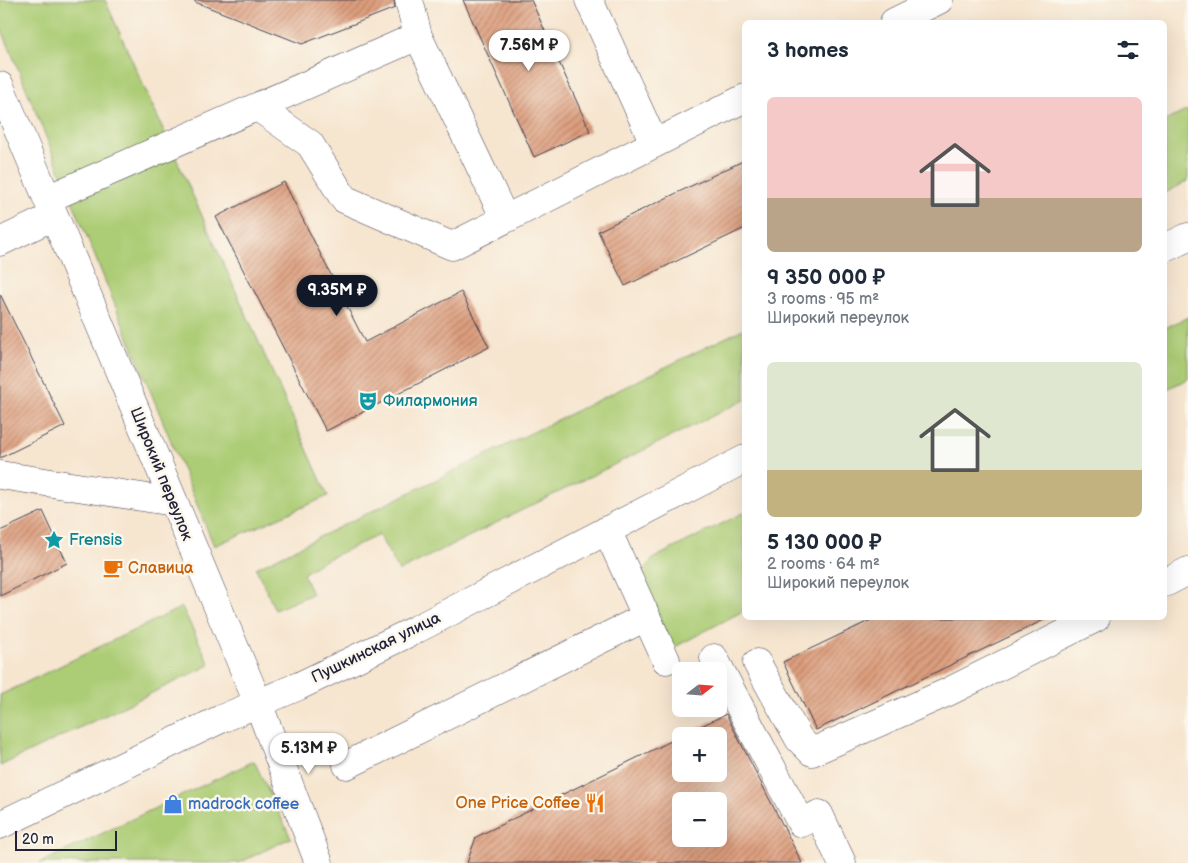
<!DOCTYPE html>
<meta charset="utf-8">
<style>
:root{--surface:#fff;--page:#f2f2f3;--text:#1f2937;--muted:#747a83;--accent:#111827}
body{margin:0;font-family:"Balsamiq Sans",sans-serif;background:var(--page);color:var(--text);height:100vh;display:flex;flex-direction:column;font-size:19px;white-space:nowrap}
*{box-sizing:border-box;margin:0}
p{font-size:16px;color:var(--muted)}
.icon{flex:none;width:28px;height:28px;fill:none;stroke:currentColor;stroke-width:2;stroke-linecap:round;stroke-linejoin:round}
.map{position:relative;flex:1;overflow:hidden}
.panel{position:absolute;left:742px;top:20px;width:425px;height:600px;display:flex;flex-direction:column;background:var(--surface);border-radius:8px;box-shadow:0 5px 20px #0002}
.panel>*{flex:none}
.needle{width:32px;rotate:73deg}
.buttons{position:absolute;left:672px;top:662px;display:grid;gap:10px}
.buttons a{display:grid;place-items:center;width:55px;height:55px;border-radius:8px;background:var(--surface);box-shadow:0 5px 20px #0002;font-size:25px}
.scale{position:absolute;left:15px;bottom:12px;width:102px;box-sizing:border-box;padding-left:5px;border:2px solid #22223b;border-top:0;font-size:14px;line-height:18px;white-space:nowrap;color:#22223b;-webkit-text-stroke:4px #fbf7ec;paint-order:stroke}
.price{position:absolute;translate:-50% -42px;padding:0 11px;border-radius:18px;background:#fff;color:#222;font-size:16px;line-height:32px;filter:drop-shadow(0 1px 2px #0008)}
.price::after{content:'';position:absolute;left:50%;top:30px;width:15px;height:11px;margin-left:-8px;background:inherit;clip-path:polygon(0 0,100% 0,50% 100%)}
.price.current{background:var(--accent);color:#fff}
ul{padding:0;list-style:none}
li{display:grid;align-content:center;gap:10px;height:265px;padding:0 25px}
li span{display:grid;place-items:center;height:155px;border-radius:8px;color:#555}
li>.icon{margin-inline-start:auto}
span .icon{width:90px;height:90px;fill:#fffc;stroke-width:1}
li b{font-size:21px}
h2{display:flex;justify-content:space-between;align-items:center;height:60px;padding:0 25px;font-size:21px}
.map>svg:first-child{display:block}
.green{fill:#accc74;stroke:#677758}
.building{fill:url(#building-hatch);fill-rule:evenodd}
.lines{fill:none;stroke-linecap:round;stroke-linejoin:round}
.minor-casing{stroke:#423f51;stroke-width:29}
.major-casing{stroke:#423f51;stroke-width:29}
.minor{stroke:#fff;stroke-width:28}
.major{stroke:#fff;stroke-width:28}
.labels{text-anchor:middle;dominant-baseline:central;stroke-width:5;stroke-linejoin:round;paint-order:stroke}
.culture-label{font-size:16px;fill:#0d838f;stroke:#fbf7ec;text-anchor:start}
.street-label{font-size:16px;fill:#22223b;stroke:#fbf7ec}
.food-label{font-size:16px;fill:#c56008;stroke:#fbf7ec;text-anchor:start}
.shop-label{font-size:16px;fill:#366cbe;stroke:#fbf7ec;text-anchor:start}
</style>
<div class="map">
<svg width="1188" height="863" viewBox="0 0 1188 863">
<defs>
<pattern id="building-hatch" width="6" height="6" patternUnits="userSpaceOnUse" patternTransform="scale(1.25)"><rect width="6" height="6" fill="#dd9e7d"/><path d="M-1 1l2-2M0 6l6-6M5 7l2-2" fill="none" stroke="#b38068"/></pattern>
</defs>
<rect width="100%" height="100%" fill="#fbf7ec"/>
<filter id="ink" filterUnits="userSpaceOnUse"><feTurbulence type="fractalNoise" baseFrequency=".02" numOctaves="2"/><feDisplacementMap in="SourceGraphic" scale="10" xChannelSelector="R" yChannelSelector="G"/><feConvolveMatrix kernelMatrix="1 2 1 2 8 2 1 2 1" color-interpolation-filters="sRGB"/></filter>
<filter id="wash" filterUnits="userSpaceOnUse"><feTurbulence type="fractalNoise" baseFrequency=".0096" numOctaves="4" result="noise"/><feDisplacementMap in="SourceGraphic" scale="20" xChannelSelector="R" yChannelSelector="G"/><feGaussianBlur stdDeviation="1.12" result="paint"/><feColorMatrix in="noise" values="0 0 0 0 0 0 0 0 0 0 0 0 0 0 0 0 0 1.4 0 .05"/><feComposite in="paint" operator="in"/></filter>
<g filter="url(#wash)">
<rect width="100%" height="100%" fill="#f6e5cf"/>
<path class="green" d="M0,0H105L328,496L214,546L0,25Z
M1188,110V181L1165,193V121Z
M1188,317V379L1165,390V328Z
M745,328V400L399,571L379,535L321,562L303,574L312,594L275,610L256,568Z
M745,512V610L673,648L639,577L654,558Z
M182,607L210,665L0,766V695Z
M254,761L291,838L284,841L239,863H40Z"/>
<g id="blocks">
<path class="building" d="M195,0H394L395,8L302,44L195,2Z
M463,0H531L590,131L534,157Z
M745,160V228L625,286L598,231Z
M284,182L365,342L461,292L489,347L326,431L216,217Z
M0,294L65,426L0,458Z
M43,511L67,563L0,596V531Z
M875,618H1048L816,730L783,662Z
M726,714L802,863H467L476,837ZM681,736H719V774H681ZM681,801H719V839H681Z"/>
</g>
</g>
<g filter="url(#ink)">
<use href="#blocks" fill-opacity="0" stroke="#423f51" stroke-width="1"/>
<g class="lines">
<defs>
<path id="minor" d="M409,0L418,36L505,219
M589,0L654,143
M894,22L939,0
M0,86L258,703L319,863
M259,108L310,144L344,199L452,246L745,98
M47,199L418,36
M0,242L54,216
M0,475L174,502
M607,530L666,660
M1165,583L1188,571
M714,658L801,823L819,814L842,863
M757,663L799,739L812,752L948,692L1096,618
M347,765L646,617"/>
<path id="major" d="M1165,248L1188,237
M0,825L221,719L299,686L413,631L745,459"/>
</defs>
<use href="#minor" class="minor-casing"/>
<use href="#major" class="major-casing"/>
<use href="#minor" class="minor"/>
<use href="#major" class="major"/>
</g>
</g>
<defs>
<symbol id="theatre-bare" viewBox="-9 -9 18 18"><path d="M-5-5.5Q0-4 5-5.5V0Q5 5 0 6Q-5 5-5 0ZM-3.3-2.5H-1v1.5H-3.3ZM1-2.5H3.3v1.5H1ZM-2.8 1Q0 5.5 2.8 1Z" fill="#0f9aa8" stroke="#fbf7ec" stroke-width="2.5" paint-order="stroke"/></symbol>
<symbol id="sight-bare" viewBox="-9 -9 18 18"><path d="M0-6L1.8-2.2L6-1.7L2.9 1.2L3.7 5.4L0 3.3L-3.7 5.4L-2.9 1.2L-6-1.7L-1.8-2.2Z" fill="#0f9aa8" stroke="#fbf7ec" stroke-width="2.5" paint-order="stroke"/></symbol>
<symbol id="cafe-bare" viewBox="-9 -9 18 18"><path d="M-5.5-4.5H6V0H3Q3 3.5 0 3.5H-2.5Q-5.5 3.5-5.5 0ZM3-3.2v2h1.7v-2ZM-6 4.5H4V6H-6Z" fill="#e8710a" stroke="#fbf7ec" stroke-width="2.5" paint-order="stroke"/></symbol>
<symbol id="restaurant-bare" viewBox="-9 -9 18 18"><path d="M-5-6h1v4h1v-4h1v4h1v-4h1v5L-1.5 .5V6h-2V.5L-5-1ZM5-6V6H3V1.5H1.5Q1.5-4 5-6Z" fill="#e8710a" stroke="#fbf7ec" stroke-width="2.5" paint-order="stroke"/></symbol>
<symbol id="shop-bare" viewBox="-9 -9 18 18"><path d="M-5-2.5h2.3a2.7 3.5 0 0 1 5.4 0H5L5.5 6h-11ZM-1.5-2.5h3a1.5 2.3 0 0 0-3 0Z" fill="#3f7fe0" stroke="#fbf7ec" stroke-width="2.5" paint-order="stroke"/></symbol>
</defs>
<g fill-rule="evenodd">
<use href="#theatre-bare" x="354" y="387" width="28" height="28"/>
<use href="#sight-bare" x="40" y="526" width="28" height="28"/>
<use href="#cafe-bare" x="99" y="554" width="28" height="28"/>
<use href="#restaurant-bare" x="581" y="789" width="28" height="28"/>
<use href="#shop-bare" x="159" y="790" width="28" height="28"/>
</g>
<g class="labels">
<g class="culture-label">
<text x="383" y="401">Филармония</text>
<text x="69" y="540">Frensis</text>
</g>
<g class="street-label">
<text transform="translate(161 474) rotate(68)">Широкий переулок</text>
<text transform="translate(376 648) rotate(-26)">Пушкинская улица</text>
</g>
<g class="food-label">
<text x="128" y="568">Славица</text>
<text x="580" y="803" text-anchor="end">One Price Coffee</text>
</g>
<g class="shop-label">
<text x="188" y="804">madrock coffee</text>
</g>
</g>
</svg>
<div class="buttons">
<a><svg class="needle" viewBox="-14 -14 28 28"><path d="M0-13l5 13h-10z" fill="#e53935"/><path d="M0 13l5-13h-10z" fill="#747a83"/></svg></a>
<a>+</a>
<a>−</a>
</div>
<div class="scale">20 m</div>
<b class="price" style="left:529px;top:72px">7.56M ₽</b>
<b class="price current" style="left:337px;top:317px">9.35M ₽</b>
<b class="price" style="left:309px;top:775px">5.13M ₽</b>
<section class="panel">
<h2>3 homes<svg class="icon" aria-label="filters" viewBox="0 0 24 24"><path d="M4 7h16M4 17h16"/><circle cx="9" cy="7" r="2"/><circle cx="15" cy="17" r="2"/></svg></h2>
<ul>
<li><span style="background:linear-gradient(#f6c9c9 65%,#b9a48a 0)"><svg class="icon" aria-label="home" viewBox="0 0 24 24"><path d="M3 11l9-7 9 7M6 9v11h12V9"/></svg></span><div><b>9 350 000 ₽</b><p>3 rooms · 95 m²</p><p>Широкий переулок</p></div></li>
<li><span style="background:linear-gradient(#dfe7d0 70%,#c2b280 0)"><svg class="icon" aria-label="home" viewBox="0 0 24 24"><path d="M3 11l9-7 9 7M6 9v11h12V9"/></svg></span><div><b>5 130 000 ₽</b><p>2 rooms · 64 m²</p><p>Широкий переулок</p></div></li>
</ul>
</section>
</div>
